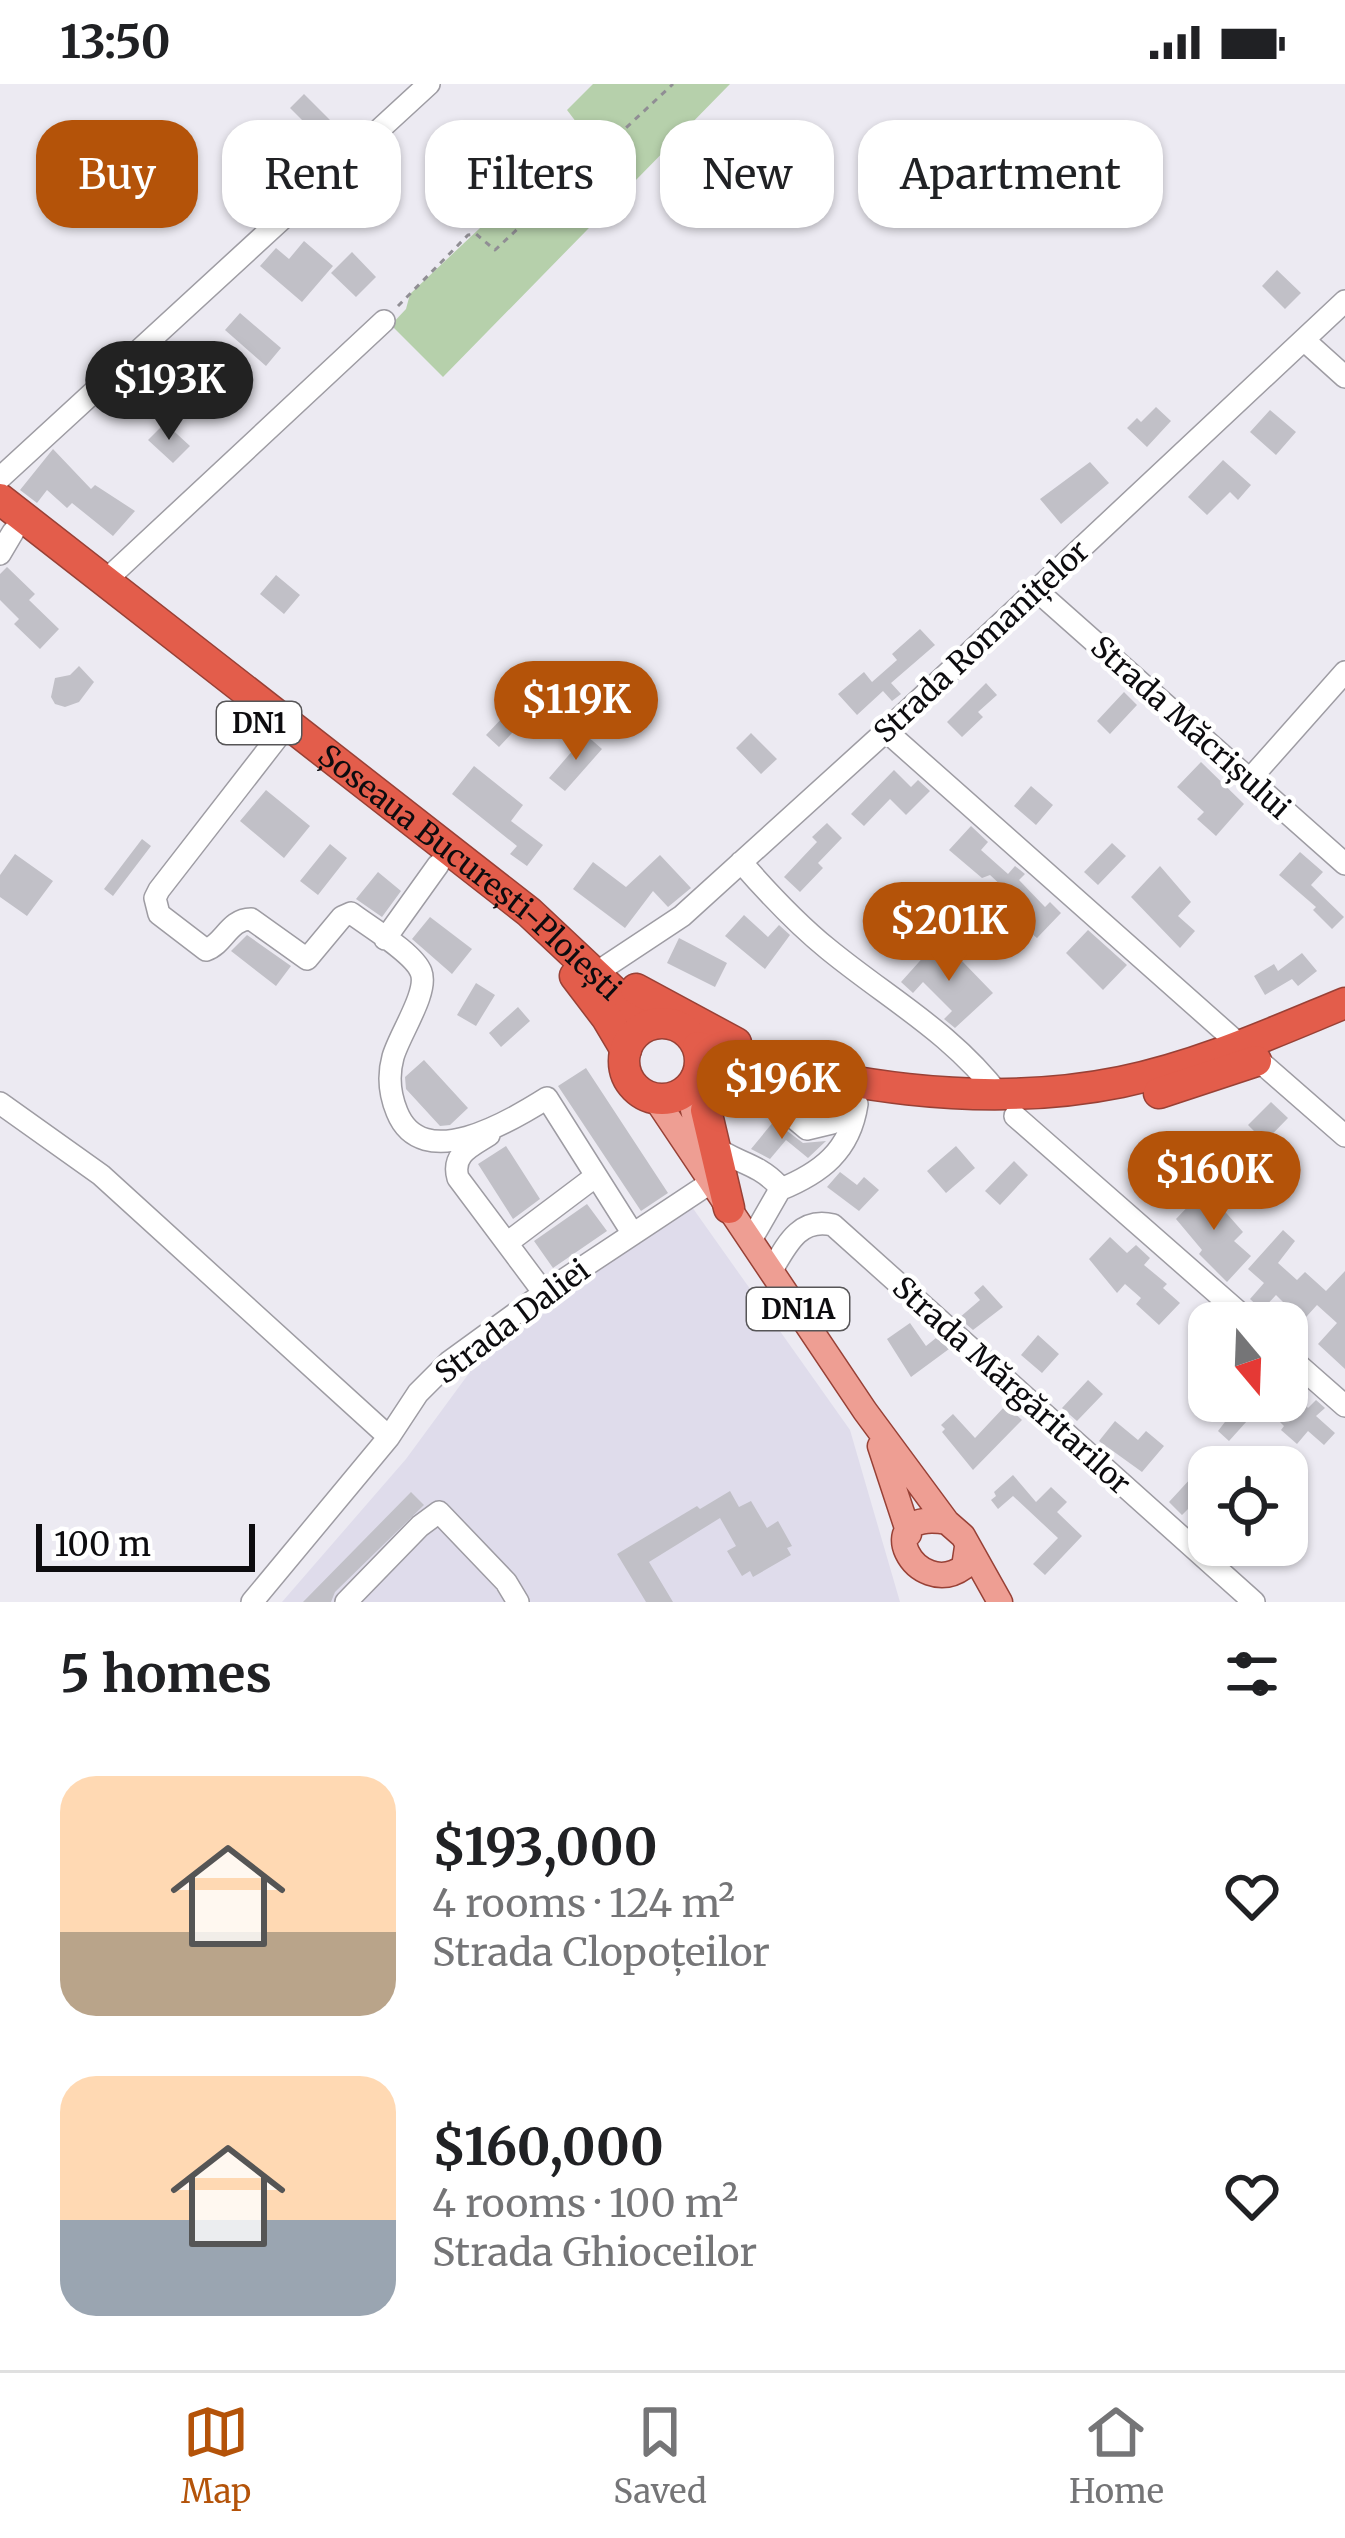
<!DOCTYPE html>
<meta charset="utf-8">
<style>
:root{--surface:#fff;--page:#f2f2f2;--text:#202124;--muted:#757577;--line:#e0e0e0;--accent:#b45309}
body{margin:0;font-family:Merriweather,serif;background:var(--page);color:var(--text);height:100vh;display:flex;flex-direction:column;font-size:45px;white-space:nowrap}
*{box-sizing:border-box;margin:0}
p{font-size:39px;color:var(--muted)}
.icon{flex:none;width:66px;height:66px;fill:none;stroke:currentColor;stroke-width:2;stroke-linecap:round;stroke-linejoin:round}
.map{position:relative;height:1518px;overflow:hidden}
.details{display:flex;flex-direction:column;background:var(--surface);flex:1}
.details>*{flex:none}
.banner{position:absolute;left:36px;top:36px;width:1275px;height:108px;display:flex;gap:24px}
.needle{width:78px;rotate:161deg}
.controls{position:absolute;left:1188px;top:1218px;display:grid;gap:24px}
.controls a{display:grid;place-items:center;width:120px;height:120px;border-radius:24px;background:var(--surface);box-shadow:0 3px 9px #0004;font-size:60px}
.scale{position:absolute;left:36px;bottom:30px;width:219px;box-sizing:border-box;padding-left:12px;border:6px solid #0d0c0f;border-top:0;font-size:33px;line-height:42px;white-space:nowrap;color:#0d0c0f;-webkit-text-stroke:9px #fff;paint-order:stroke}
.price{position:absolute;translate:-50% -102px;padding:0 27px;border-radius:42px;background:var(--accent);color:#fff;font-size:39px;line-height:78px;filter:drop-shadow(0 3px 6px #0008)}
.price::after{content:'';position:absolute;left:50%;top:72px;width:36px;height:27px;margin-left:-18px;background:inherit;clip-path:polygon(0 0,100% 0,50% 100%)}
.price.selected{background:#222;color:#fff}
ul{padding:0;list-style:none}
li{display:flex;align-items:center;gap:36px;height:300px;padding:0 60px}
li span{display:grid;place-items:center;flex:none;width:336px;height:240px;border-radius:36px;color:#555}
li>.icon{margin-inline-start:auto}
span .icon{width:144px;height:144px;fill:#fffc;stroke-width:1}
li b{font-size:51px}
h2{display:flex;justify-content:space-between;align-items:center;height:144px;padding:0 60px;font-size:51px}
.chip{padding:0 42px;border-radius:36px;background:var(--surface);box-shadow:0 3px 9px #0004;font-size:42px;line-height:108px}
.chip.selected{background:var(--accent);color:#fff}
.status{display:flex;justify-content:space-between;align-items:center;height:84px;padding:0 60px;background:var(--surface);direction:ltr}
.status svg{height:33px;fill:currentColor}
.dock{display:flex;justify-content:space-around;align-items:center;height:168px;border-top:3px solid var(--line);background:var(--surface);font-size:33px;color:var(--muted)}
.dock a{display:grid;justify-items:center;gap:6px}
.dock .selected{color:var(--accent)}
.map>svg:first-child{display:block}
.built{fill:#dfdceb}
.green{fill:#b6d0ab}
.building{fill:#c1c0c7}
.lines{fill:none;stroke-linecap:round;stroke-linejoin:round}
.minor-casing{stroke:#9e9ca3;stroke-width:24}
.major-casing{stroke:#984136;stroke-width:27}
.highway-casing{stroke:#984136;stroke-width:33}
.path{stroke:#908e94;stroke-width:3;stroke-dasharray:6 6;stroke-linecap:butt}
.minor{stroke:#fff;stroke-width:21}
.major{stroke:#ee9e93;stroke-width:24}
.highway{stroke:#e35d4b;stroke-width:30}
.labels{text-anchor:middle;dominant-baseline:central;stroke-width:9;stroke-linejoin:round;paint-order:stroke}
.shield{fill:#fff;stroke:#565557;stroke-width:3}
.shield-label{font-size:27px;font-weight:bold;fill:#0d0c0f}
.street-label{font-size:30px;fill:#0d0c0f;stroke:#fff}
</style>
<div class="status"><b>13:50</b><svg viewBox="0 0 49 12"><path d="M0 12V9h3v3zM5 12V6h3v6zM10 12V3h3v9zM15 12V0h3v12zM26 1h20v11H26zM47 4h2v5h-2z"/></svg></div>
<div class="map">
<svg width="1345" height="1518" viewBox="0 0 1345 1518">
<rect width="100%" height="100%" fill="#eceaf2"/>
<path class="built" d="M692,1123L850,1346L900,1518H282L406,1375L478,1277L543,1218Z"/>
<path class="green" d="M593,0H730L443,293L391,241L406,225L410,210L583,47L567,26Z"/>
<path class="building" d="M304,10L332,38L318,52L290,24Z
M304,157L333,182L302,218L260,182L276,164L289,175Z
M352,168L376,193L356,213L331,189Z
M1277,186L1301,209L1285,225L1262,202Z
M240,229L281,264L266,282L225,246Z
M1156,323L1171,337L1147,363L1127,344L1137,334L1141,338Z
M1270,326L1296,348L1276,371L1250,348Z
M165,339L190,362L173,379L148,356Z
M53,365L91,405L95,401L135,427L113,452L72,419L67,424L47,406L37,419L20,406Z
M1223,376L1251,401L1238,416L1230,408L1207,431L1188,413Z
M1090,378L1109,399L1061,440L1040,415Z
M7,483L35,510L29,516L59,545L40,565L14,540L19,535L0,516V490Z
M276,491L300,511L284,530L260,510Z
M920,545L935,561L891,599L901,610L892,617L883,607L857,631L838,610L864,588L872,598L897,576L892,570Z
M79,582L94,598L79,618L65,623L55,620L51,613L55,594L70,591Z
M986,599L997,611L978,628L983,633L962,653L947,638Z
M1124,608L1137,621L1110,650L1097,637Z
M530,612L539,620L499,663L486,651L522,613L526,617Z
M751,649L777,675L761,690L736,664Z
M586,651L602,665L565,707L549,694Z
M1201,678L1244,720L1216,752L1197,735L1204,728L1177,703Z
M474,682L523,721L511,737L543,761L527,782L510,770L517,762L452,710Z
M894,686L911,703L918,696L930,707L906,731L890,715L864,742L851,730Z
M1031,702L1053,721L1036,741L1014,722Z
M266,706L310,742L284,774L240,737Z
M827,739L842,754L818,779L823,784L800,808L784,793L817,758L812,753Z
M971,742L988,758L981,766L1008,790L1015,782L1025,790L1019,796L1045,823L1050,818L1061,829L1037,854L1005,828L1017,816L990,791L982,794L949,766Z
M142,755L151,762L113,812L104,805Z
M1112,759L1126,772L1098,801L1084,788Z
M330,760L347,774L318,811L300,797Z
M1300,768L1323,788L1311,801L1344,833L1332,845L1313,826L1316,823L1279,791Z
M15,770L53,797L27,832L0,813V791Z
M660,771L691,804L668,823L653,807L625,844L573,805L593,778L626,803Z
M1160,782L1191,818L1178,832L1195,847L1180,864L1131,813Z
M378,788L401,807L382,833L356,815Z
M744,831L768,853L779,841L790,851L765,885L725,852Z
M430,833L472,865L452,890L412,855Z
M1088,846L1127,881L1103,906L1066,869Z
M247,851L291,882L276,902L231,867Z
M679,854L727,879L715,903L667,879Z
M936,859L957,879L961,876L993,909L955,944L944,935L952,927L923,898L913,909L901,898Z
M1302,869L1317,887L1298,902L1292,895L1265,911L1254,892L1274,880L1278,887Z
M476,899L495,911L476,942L457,931Z
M518,923L530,937L501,963L489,949Z
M424,976L468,1024L450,1041L440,1042L406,1005L405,993Z
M586,984L668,1109L641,1127L558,1002Z
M1271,1018L1288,1034L1255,1068L1245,1059L1255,1048L1248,1041Z
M774,1037L803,1059L826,1057L808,1074L786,1056L770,1075L751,1065Z
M506,1062L540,1115L513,1135L478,1080Z
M956,1062L975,1084L946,1109L927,1087Z
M1014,1077L1028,1091L1000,1121L985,1107Z
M840,1088L857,1101L864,1093L879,1106L859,1127L827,1103Z
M1198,1097L1243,1148L1234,1157L1251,1172L1227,1198L1199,1170L1202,1166L1176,1135L1195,1115L1187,1108Z
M587,1120L607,1147L553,1184L534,1157Z
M1283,1146L1295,1157L1278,1179L1297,1196L1305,1188L1326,1207L1345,1187V1285L1318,1260L1337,1239L1317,1221L1287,1254V1232L1292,1227L1276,1211L1262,1226L1250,1215L1264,1199L1248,1185Z
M1110,1153L1127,1169L1136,1161L1150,1174L1144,1181L1167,1200L1163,1204L1180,1219L1159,1241L1136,1220L1141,1214L1125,1200L1117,1209L1089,1175Z
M983,1201L1003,1223L973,1246L959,1234L980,1216L974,1209Z
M910,1239L926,1262L936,1254L949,1265L911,1293L887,1255Z
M1038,1251L1059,1270L1042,1289L1021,1271Z
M1088,1296L1103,1310L1077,1337L1062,1324Z
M1292,1308L1308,1324L1316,1316L1325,1324L1316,1332L1335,1349L1324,1361L1308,1347L1297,1360L1281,1346L1284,1342L1269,1327L1278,1317H1287Z
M1241,1317H1265L1229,1357L1218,1347Z
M1006,1321L1022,1336L973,1386L942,1348L945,1345L941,1341L953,1330L975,1354Z
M1115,1337L1138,1356L1146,1347L1164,1362L1142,1388L1099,1357Z
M1013,1391L1036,1418L1051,1403L1067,1418L1057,1428L1082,1452L1045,1491L1033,1480L1058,1454L1013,1412L998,1425L991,1416L996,1412L994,1408Z
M1192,1393L1209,1409V1415L1198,1426L1192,1421L1182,1431L1169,1418Z
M730,1407L739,1423L751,1417L767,1444L778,1437L792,1462L787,1464L791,1471L753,1493L750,1487L742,1492L727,1467L736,1462L720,1434L649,1478L673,1518H646L617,1470L697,1422L700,1425Z
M411,1408L424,1421L335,1508L331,1518H303Z"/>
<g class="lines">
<defs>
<path id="minor" d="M1304,256L1345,293
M0,394L429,0
M0,470L13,448
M105,497L384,237
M1036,506L1345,780
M886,647L1241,962
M277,654L159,806L155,814L159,830L206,866C224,860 229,835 251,835L307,875L342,833L351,829C368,842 414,869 421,888C429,908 399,951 393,973C388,991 390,1011 397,1028C422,1090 509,1038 547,1014L633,1150
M1250,695L1345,588
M741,778C768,809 796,839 828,865C889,915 951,948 1000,1012
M385,855L438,781
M605,883L682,832L886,647L1345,217
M1258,976L1345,1052
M766,995L782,1024L807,1045L832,1039L857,1020
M0,1019L101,1091L389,1353
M1015,1032L1251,1239
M489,1051C472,1062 451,1070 458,1094L544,1209
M712,1061C735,1079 756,1078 778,1101V1109L751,1156
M779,1106C821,1089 850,1067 857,1020
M507,1159L596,1092
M772,1186C787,1160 800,1133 833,1141L1254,1518
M1287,1271L1345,1322
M252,1518L389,1353L418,1309L449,1278L544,1209L710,1099
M346,1518L420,1442L439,1428L506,1498L518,1518"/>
<path id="major" d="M688,1005L700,1055
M655,1014L865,1327L947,1438L963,1452L1000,1518
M880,1362L909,1450
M947,1438C866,1424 916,1518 964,1483L967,1463"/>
<g id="highway">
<path id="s1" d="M0,415L529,828L627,920L655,939"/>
<path d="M575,892L607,934L626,966"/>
<path d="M636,905L736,959"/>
<circle cx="662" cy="977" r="38"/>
<path d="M698,963C837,1000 978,1027 1121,998C1199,982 1272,949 1345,919"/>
<path d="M697,993L748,992L769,996"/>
<path d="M1159,1009L1256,977"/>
<path d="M729,1124L706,1026L717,1008L748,992"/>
</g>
</defs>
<use href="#minor" class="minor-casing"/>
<use href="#major" class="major-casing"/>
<use href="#highway" class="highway-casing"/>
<path class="path" d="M398,222L468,151L476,150L495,166L673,0"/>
<use href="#minor" class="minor"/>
<use href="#major" class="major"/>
<use href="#highway" class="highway"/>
</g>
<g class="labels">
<g class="shield">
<rect x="217" y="618" width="84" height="42" rx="9"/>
<rect x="747" y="1204" width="102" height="42" rx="9"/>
</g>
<g class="shield-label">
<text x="259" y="639">DN1</text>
<text x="798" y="1225">DN1A</text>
</g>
<g class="street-label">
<text transform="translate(981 557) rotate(-43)">Strada Romanițelor</text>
<text transform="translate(1191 643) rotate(42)">Strada Măcrișului</text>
<text stroke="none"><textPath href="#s1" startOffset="600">Șoseaua București-Ploiești</textPath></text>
<text transform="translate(512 1237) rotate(-37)">Strada Daliei</text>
<text transform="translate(1012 1301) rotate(42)">Strada Mărgăritarilor</text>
</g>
</g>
</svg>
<div class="controls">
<a><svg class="needle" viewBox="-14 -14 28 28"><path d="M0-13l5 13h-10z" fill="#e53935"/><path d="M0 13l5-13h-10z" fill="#757577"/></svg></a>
<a><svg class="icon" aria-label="locate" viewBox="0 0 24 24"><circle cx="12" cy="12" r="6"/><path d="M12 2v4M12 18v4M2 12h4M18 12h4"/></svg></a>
</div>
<div class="scale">100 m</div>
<b class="price selected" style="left:169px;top:359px">$193K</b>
<b class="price" style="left:576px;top:679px">$119K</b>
<b class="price" style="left:949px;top:900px">$201K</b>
<b class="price" style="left:782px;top:1058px">$196K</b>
<b class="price" style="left:1214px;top:1149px">$160K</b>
<div class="banner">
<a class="chip selected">Buy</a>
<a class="chip">Rent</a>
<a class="chip">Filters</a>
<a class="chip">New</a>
<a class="chip">Apartment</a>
</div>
</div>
<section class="details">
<h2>5 homes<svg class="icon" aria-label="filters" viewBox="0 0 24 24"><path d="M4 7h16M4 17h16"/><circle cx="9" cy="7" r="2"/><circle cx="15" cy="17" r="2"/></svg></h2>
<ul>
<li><span style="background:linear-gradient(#ffd9b3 65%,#b9a48a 0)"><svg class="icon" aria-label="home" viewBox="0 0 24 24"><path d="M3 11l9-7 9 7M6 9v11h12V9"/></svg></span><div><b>$193,000</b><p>4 rooms · 124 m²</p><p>Strada Clopoțeilor</p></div><svg class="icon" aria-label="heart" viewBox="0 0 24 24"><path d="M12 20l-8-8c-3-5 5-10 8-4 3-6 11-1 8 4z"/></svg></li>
<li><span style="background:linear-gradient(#ffd9b3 60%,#9aa5b1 0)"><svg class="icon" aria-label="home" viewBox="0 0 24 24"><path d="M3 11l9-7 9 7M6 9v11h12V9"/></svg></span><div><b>$160,000</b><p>4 rooms · 100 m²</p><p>Strada Ghioceilor</p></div><svg class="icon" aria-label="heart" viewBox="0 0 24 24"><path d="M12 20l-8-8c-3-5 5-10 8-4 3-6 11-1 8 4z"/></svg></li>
</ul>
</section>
<nav class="dock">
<a class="selected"><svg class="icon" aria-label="map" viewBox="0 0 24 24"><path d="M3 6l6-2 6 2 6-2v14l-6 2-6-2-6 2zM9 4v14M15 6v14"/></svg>Map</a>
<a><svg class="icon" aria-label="saved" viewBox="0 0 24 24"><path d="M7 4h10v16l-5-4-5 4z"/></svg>Saved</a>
<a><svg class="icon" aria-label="home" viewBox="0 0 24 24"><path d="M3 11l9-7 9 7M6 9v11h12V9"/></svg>Home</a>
</nav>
